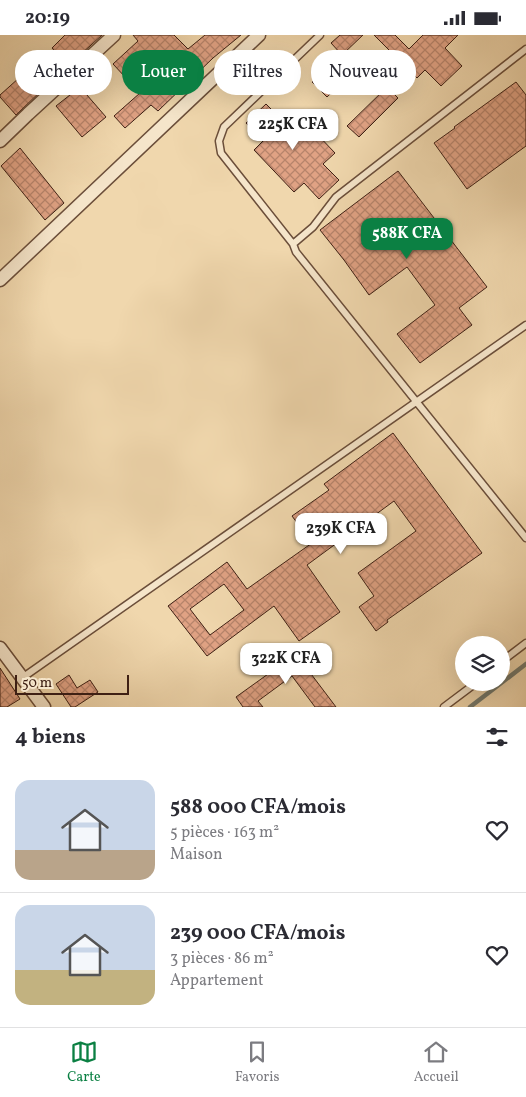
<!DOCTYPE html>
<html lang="fr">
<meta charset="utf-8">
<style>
:root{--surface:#fff;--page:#f7f7f7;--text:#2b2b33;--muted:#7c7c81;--line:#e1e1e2;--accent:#0b8043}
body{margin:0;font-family:Vollkorn,serif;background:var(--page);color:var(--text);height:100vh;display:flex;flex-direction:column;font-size:19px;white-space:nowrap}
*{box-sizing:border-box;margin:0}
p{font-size:16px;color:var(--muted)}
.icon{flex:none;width:28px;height:28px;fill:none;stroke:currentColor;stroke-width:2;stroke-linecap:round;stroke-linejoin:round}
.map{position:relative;height:672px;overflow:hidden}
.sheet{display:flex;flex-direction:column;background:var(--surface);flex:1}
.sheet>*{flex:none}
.top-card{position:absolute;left:15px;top:15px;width:496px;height:45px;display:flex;gap:10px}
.tools{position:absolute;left:455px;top:601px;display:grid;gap:10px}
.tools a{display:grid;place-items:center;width:55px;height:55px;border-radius:50%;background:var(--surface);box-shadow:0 5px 20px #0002;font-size:25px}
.scale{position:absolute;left:15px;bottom:12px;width:114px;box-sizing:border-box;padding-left:5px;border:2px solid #3f2014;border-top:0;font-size:14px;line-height:18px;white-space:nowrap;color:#3f2014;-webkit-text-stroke:4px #f5e5ca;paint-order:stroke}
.price{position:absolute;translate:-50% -42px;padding:0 11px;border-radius:10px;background:#fff;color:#222;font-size:16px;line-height:32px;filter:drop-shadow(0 1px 2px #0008)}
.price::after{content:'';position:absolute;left:50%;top:30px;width:15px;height:11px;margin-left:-8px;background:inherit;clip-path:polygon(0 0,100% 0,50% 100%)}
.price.active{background:var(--accent);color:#fff}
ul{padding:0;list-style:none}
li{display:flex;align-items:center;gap:15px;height:125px;padding:0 15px}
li+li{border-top:1px solid var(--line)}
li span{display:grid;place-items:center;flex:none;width:140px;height:100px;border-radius:15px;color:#555}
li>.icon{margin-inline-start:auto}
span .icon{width:60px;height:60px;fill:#fffc;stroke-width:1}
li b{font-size:21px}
h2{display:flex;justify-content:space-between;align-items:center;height:60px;padding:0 15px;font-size:21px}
.chip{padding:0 18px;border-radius:22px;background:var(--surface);box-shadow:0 5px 20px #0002;font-size:18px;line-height:45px}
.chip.active{background:var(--accent);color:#fff}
.status{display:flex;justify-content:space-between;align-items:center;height:35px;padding:0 25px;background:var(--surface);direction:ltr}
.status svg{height:14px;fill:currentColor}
.tabs{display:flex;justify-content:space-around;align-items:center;height:70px;border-top:1px solid var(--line);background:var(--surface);font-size:14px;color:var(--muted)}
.tabs a{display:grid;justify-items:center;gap:2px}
.tabs .active{color:var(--accent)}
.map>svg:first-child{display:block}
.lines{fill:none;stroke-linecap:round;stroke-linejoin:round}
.stream{stroke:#767c6f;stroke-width:4.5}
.building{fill:url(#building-cross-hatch);stroke:#3f2014;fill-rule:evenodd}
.lane-casing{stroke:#6b4e3a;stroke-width:9}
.street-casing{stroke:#6b4e3a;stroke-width:15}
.lane{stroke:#f5e5ca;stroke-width:6}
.street{stroke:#f5e5ca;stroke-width:12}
</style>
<div class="status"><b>20:19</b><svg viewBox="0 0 49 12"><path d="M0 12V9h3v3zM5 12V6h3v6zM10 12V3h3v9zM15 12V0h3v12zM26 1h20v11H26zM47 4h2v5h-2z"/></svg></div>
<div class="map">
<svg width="526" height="672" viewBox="0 0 526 672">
<defs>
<pattern id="building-cross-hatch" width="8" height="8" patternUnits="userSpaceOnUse" patternTransform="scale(1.25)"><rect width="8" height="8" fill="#e0a284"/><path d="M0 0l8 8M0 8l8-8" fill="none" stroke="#b7846b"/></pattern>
</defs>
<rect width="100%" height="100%" fill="#f0d7ad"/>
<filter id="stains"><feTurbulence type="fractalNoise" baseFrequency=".004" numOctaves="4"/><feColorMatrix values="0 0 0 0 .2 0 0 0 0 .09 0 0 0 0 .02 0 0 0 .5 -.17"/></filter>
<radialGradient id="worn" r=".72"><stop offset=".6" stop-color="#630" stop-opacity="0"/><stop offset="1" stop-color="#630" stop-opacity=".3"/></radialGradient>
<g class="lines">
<path class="stream" d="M470,672L526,629"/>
</g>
<path class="building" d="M65,0H102L68,31L52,13Z
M133,0H174L188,14L205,0H241L213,23L158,76L151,70L125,93L114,81L140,58L113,29L138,6Z
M340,0H363L342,20L331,8Z
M374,0H395L409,14L423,0H458L445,13L462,31L441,51L425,35L417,43Z
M336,25L350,40L327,62L312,47Z
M29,34L45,52L16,80L0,62V60Z
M516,47L526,60V111L467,154L434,108L455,93L454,92Z
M80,52L106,82L82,102L56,71Z
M387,52L398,63L359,102L347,91Z
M266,69L284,87L295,76L335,118L323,129L339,145L319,164L304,148L294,157L254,115L263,106L246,88Z
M20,113L64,168L45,185L1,131Z
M398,136L487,252L459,273L472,290L420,328L397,299L435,270L407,232L369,260L344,225L320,195Z
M393,398L482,518L387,585L388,587L376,596L359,572L374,561L358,538L416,496L394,466L307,530L340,577L299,606L274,571L207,621L168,571L227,527L247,554L312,508L292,481L329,455L324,449ZM224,549L244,575L210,600L190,574Z
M296,619L336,672H315L292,641L258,666L263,672H243L236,662Z
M0,633L20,664L7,672H0Z
M69,640L77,653L90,645L98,657L75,672H71L56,649Z"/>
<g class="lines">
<defs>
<path id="lane" d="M526,14L336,162L313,192L293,209L296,217L526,503
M293,209L221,118L219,106L224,92L320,0
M501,627L526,608
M22,643L526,290
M444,672L476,648"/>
<path id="street" d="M0,106L28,79L114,0
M0,245L259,0
M0,613L44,672"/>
</defs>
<use href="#lane" class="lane-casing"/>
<use href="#street" class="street-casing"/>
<use href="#lane" class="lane"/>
<use href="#street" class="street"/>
</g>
<rect width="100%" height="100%" filter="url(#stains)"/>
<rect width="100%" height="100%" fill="url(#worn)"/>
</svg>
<div class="tools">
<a><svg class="icon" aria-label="layers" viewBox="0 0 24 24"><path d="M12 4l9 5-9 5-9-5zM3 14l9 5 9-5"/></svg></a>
</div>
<div class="scale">50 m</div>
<b class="price" style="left:293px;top:116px">225K CFA</b>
<b class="price active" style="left:407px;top:225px">588K CFA</b>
<b class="price" style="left:341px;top:520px">239K CFA</b>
<b class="price" style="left:286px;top:650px">322K CFA</b>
<div class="top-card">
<a class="chip">Acheter</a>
<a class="chip active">Louer</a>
<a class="chip">Filtres</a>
<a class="chip">Nouveau</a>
</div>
</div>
<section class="sheet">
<h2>4 biens<svg class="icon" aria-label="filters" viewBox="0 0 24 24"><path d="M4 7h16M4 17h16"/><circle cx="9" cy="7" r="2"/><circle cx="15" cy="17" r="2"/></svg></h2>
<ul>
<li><span style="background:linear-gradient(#c9d6e8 70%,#b9a48a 0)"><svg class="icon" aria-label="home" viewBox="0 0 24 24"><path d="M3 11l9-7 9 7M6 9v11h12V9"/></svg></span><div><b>588 000 CFA/mois</b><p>5 pièces · 163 m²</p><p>Maison</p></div><svg class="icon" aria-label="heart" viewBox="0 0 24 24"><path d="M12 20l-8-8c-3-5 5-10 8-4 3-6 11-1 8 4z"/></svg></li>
<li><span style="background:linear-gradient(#c9d6e8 65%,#c2b280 0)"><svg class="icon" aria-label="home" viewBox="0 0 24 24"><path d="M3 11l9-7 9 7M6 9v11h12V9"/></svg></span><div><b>239 000 CFA/mois</b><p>3 pièces · 86 m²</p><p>Appartement</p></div><svg class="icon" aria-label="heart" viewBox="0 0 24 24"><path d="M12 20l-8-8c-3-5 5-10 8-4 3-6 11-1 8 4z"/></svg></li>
</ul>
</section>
<nav class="tabs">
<a class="active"><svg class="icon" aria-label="map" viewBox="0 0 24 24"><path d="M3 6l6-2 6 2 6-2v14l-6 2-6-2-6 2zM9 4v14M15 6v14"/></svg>Carte</a>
<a><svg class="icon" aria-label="saved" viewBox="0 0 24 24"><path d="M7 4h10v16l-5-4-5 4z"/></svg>Favoris</a>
<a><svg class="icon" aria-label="home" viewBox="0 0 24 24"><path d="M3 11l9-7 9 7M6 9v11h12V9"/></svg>Accueil</a>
</nav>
